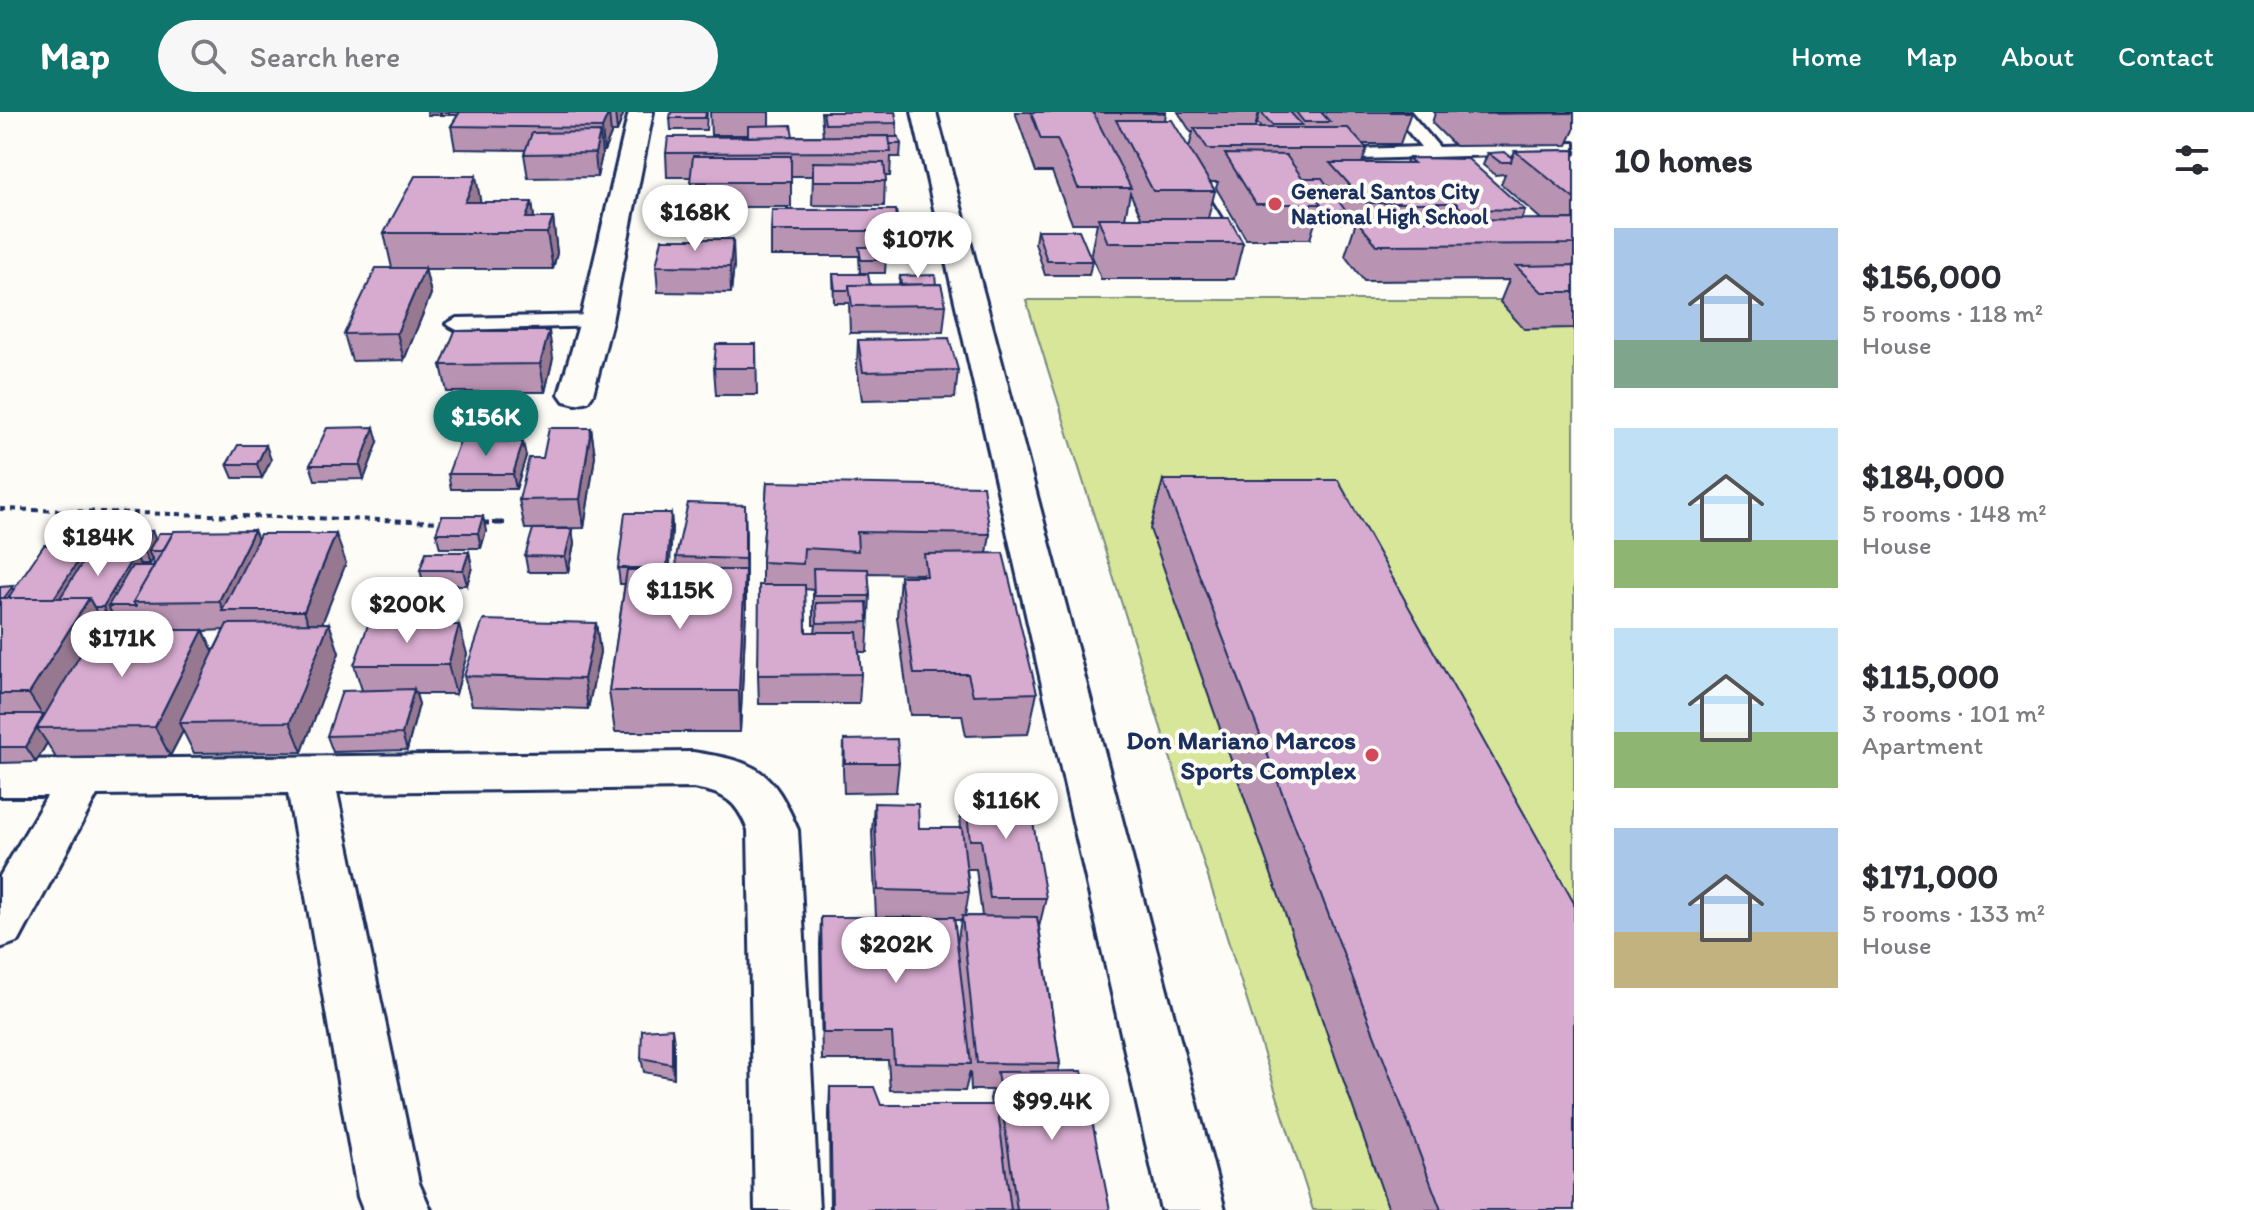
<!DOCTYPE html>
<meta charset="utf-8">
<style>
:root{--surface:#fff;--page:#f7f7f7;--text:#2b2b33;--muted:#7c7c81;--accent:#0f766e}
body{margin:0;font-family:Itim,sans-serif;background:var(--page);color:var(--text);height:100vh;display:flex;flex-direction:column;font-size:30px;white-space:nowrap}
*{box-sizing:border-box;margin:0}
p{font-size:26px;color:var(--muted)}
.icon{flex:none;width:44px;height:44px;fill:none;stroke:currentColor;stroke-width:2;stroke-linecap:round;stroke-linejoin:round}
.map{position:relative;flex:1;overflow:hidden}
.side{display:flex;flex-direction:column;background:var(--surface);width:680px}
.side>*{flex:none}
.price{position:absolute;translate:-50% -68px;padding:0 18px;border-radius:28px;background:#fff;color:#222;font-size:26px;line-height:52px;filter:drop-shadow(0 2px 4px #0008)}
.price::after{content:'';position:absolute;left:50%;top:48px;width:24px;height:18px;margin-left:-12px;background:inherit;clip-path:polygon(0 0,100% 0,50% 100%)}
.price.active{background:var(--accent);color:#fff}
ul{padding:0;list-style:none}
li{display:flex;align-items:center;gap:24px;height:200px;padding:0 40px}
li span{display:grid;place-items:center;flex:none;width:224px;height:160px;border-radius:0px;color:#555}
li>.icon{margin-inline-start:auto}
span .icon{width:96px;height:96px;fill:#fffc;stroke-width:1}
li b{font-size:34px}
h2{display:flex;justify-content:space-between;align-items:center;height:96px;padding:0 40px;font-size:34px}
header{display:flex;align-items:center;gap:48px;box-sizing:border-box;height:112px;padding:0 40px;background:var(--accent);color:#fff}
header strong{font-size:38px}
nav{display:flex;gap:44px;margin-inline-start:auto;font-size:28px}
.search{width:560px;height:72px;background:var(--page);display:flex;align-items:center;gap:20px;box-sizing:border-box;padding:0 28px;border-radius:44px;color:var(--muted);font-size:30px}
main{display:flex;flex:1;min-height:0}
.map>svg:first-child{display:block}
.green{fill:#d7e699;stroke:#798a7c;stroke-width:2}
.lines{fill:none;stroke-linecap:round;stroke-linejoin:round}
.lane-casing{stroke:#1b2f5e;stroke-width:6}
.street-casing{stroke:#1b2f5e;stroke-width:6}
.path-far1{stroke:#1b2f5e;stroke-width:4;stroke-dasharray:6 5;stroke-linecap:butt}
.path{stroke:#1b2f5e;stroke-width:5;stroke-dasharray:8 6;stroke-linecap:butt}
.lane{fill:#fdfcf7;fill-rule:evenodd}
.street{fill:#fdfcf7;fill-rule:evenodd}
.wall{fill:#b993b2;stroke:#1b2f5e;stroke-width:2;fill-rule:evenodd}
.shaded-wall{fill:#967891;stroke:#1b2f5e;stroke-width:2}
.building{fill:#d7abcf;stroke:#1b2f5e;stroke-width:2}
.poi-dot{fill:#d1495b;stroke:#fdfcf7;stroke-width:3}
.labels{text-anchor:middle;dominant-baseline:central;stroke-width:8;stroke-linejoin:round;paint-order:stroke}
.far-poi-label{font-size:22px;font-weight:bold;fill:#1b2f5e;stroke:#fdfcf7;text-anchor:start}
.poi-label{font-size:26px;font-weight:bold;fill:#1b2f5e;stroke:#fdfcf7;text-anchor:end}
</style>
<header>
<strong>Map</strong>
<div class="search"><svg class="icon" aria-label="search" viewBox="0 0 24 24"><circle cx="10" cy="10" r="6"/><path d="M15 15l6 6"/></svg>Search here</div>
<nav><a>Home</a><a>Map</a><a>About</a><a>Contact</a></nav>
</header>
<main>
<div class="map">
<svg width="1574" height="1098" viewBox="0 0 1574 1098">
<rect width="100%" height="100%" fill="#fdfcf7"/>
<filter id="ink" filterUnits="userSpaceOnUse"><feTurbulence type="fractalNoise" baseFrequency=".0125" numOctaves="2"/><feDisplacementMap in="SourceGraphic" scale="16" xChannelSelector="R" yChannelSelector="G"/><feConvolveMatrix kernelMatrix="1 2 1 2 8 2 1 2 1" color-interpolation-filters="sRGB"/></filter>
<g filter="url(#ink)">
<path class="green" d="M1026,188H1574V1098H1313Z"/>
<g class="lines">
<defs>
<path id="lane" d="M1139,0H1155L1226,114C1215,127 1197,130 1180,126V118L1207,112Z
M1392,0H1409L1439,35L1574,31V41L1326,48L1318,43L1326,38L1421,35Z
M596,203L604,204L607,209L604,214L457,218L446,212L457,206Z"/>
<path id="street" d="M629,0H653L612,209L593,282L588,289L576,292L564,289L559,282L580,209Z
M912,0H936L1225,1098H1161Z
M693,640C758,650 772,657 798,718L819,1098H755L748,718C736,688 724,681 693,676L337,680L419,1071L431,1098H363L358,1085L288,681L97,683L19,829L0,836V764L47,684H0V648Z"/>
</defs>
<use href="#lane" class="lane-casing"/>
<use href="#street" class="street-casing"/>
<path class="path-far1" d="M0,397L447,410
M481,411H505"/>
<path class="path" d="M481,411H505"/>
<use href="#lane" class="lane"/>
<use href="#street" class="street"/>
</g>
<path class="wall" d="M427,0H624L617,20H611V22L604,39H602V43L597,65L528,66L524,42L526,38L455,37L451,14L458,3H428Z
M707,0L706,18H671L670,6Z
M710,0H769V14L793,24H823L821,0H895L897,11V25L901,32L900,45H891L890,64H885L884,94L812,93L813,64H791V95H691V65H667L666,41L748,25V23H711Z
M1015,0H1166L1165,8L1189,36L1193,20H1191L1178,0H1259L1255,16H1261L1257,11L1260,0H1411L1400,32H1362L1367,37L1362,51H1406L1408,46L1525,98L1521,108H1542L1501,72L1505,62L1495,63L1483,53L1488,41L1512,46L1515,39L1574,38V216L1524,217L1500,190L1509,168L1364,169L1345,144L1355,113L1344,100L1341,111H1315L1310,127H1246L1216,76L1218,70H1210L1215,79L1208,106L1243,131L1234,167H1101L1091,141L1097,111H1072L1052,60H1036ZM1130,81L1142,106H1125Z
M1434,0H1574V18L1567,33L1455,34L1432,11L1435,1Z
M481,90H532L534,106H553L557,141L553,157H425L431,182L404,248L352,249L344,222L392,156L384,121Z
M1037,118L1092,149L1089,163H1045L1035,131Z
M771,119H899L898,144H886L885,161H860L859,144H771Z
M734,153L731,181L658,180L656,154Z
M833,162L870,173H899L900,164L936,172L946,193L943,220L850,221L849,191H834Z
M858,228L958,258L955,286L862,288L857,255Z
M756,232L757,283H716L714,256Z
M553,246L545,280H447L441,253Z
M591,316L595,344L584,416L525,417L519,388Z
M378,330L364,367L315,368L310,353Z
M526,344L516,377H451L448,362Z
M271,348L262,366H233L227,352Z
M1163,368L1574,1098H1389L1150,417Z
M767,370L990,422L987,441L1037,581L1028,622L966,624L962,603H910L897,505L900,464H921L922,462L868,461L870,484L867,540H859L861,562L859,592H759L758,563L762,473V450ZM805,477L813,478V513H816L815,520H806Z
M671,401L672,416L669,458H677L676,445L746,422V499L740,620H615L609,579L625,472H620L618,456Z
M572,417L574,432L568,460H528L525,444Z
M152,419L155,427H258L346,451L322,511H329L339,541L302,640L194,641L183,619L170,644L56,646L47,631L36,650L0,651V475L14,477L89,433L93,442H113L111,437ZM152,447L154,454H141L140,452H149ZM114,506L116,509H143L148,518H103L105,515L102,511H111ZM224,518L213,540L204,519Z
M486,419L481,436H440L436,421Z
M469,440L472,455L467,473H424L420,458Z
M451,479L455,494L451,513L467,542L456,582H416L419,592L407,638L333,640L327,624L362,578L354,553L410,513Z
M596,511L600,540L588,597L472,593L464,564Z
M844,628L899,651L896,680L844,681L843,658Z
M964,675L1046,786L1039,815L1060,952L1058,960L1110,1098H830L829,1002L830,975L881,993H991L990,987L992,978H971L970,959L965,979L890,978L888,948H822L820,833L821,805H876L872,720L874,691L919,716H961L960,705ZM967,757H976L982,804H965L969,780ZM954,808H961L957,832Z
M674,930V966L644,960L641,946Z"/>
<path class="shaded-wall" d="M609,0L611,22L604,39L602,16Z
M615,0H624L617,20Z
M600,20L602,43L597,65L595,41Z
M476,64L482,98L465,90Z
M532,90L536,121L526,106Z
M553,106L557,141L553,157L547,121Z
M733,127L734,153L731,181L730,155Z
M425,156L431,182L404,248L397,221Z
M549,219L553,246L545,280L540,252Z
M374,315L378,330L364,367L360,353Z
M591,316L595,344L584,416L580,387Z
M523,330L526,344L516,377L513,362Z
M266,333L271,348L262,366L257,352Z
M745,393L746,422V477L745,447Z
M671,401L672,416L669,471L667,456Z
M483,404L486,419L481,436L478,421Z
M572,417L574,432L568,460L565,445Z
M254,418L266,447L224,499L219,489Z
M152,419L158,434L148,439L152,447L149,452L142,436Z
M336,422L346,451L315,529L304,499Z
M89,433L96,448L66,495L49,493Z
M469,440L472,455L467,473L463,458Z
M135,442L142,457L108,494L114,506L111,511L103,495Z
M745,458L746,499L740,620L739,579Z
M451,479L455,494L448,533L444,518Z
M89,486L105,515L49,610L37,616L47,631L36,650L26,635L43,604L29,582Z
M329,511L339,541L302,640L290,610Z
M596,511L600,540L588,597L584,567Z
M459,513L467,542L456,582L448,553Z
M203,518L217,547L179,611L183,619L170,644L155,615Z
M414,577L419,592L407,638L402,622Z
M672,916L674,930V966L672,952Z"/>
<path class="building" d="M460,0H609L602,16L451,14Z
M671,0H706L705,6H670Z
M823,0H895L897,11L825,12Z
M1031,0H1093L1131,76H1078L1057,27H1041Z
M1105,0H1166V1H1105Z
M1261,0H1290L1302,13H1272Z
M1296,0H1321L1330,10H1304Z
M1465,0H1574V1L1467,2Z
M1116,8H1172L1215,79H1153Z
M791,13L793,24L748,25V14Z
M1194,16H1348L1367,37H1208Z
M600,20L595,41L524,42L532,21Z
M889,24L891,40L666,41L668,25Z
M889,25H899L901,32H890Z
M1574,38V87L1515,39Z
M1505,40L1512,46L1511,50H1500L1488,41Z
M1225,42L1286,43L1321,92H1256Z
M693,44H791V70H690Z
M1408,46L1468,47L1525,98L1461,97L1456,91H1366L1330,51H1414Z
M813,50L884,51L886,69H813Z
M415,64H476L465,90H532L526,106H553L547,121H384Z
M1303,66H1322L1345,98H1320L1321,92Z
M772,98H896L899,119H771Z
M1098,106H1229L1243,131H1108Z
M1574,107V132L1377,133L1356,108Z
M1037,118H1079L1092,149H1047Z
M662,127H733L730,155L656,154Z
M859,135H885L886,148H861Z
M1574,153V180H1542L1516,154Z
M376,156H425L397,221L344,222Z
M833,162H868L870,173H849V178H835Z
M935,163L936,172L901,173L900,164Z
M941,172L946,193L852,194L849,173Z
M455,219H549L540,252L441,253Z
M949,226L958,258L863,260L858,228Z
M716,232H756V256H714Z
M374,315L360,353H310L327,316Z
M549,316H591L580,387L519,388L529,346H543Z
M460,329L523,330L513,362H448Z
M238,333H266L257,352H227Z
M1163,368H1338L1574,791V1098H1441Z
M767,370L983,374L990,422L857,420L858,439L804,436L803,452L762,450Z
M688,391L745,393V447L676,445Z
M625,401H671L667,456H618Z
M442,404H483L478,421H436Z
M533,417H572L565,445L525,444Z
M254,418L219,489L133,490L174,419Z
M122,419H152L142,436L111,437Z
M159,421H173L163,439H148Z
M260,422H336L304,499H222Z
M44,433H89L54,486H8Z
M426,440H469L463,458H420Z
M1003,441L1037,581L973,583L968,562H914L900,464H927L924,442Z
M88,442H135L103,495H94L89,486H60Z
M132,454H154L133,490L136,494H108Z
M813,456L868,457L870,484H814Z
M627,458H745L739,579H609Z
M759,473H805L806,520H857L861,562L758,563Z
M13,474L4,486H0V475Z
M451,479L445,513H410L417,481Z
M0,486H89L29,582H0Z
M867,490L868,510L817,511L816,491Z
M483,508L596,511L584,567L464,564Z
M329,511L290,610L179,611L227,512Z
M368,513H459L448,553H354Z
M95,518H203L155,615L37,616Z
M414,577L402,622L327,624L342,579Z
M0,602H44L26,635H0Z
M897,627L899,651H845L844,628Z
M964,675H1027L1046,786H990L981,728H970Z
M874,691L918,692L919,716H962L969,780L878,778Z
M962,804L1037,805L1060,952L977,951Z
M821,805H954L971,952L894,951L892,921H823Z
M672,916V952L641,946L642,918Z
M1082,959L1110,1098H1017L997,960Z
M830,975H874L881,993H997L1011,1098H832Z"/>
</g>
<g class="poi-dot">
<circle cx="1275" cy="92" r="8"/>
<circle cx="1372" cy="643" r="8"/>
</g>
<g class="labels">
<g class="far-poi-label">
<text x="1291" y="79">General Santos City<tspan x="1291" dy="25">National High School</tspan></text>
</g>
<g class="poi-label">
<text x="1356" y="628">Don Mariano Marcos<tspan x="1356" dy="30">Sports Complex</tspan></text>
</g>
</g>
</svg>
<b class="price" style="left:695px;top:141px">$168K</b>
<b class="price" style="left:918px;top:168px">$107K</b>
<b class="price active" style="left:486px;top:346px">$156K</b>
<b class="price" style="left:98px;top:466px">$184K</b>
<b class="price" style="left:680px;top:519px">$115K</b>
<b class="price" style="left:407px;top:533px">$200K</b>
<b class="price" style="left:122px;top:567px">$171K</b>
<b class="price" style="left:1006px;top:729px">$116K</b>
<b class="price" style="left:896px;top:873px">$202K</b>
<b class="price" style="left:1052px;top:1030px">$99.4K</b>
</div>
<section class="side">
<h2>10 homes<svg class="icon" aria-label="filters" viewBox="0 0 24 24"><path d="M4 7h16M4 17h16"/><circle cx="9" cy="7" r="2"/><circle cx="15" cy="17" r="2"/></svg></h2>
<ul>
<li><span style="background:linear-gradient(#a9c7e8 70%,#7fa58c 0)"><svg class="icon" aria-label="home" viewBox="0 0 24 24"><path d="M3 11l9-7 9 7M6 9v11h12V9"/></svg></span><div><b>$156,000</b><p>5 rooms · 118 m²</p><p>House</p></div></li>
<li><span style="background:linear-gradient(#bfe0f5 70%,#8fb573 0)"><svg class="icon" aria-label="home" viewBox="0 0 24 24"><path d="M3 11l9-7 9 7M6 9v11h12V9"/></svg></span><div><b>$184,000</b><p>5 rooms · 148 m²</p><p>House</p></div></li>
<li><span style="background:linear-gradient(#bfe0f5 65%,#8fb573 0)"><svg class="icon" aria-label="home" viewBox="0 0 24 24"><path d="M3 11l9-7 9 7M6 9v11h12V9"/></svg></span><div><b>$115,000</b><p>3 rooms · 101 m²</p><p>Apartment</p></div></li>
<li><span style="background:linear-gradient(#a9c7e8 65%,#c2b280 0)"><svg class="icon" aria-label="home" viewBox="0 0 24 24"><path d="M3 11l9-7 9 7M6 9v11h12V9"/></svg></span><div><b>$171,000</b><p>5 rooms · 133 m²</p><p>House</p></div></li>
</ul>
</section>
</main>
